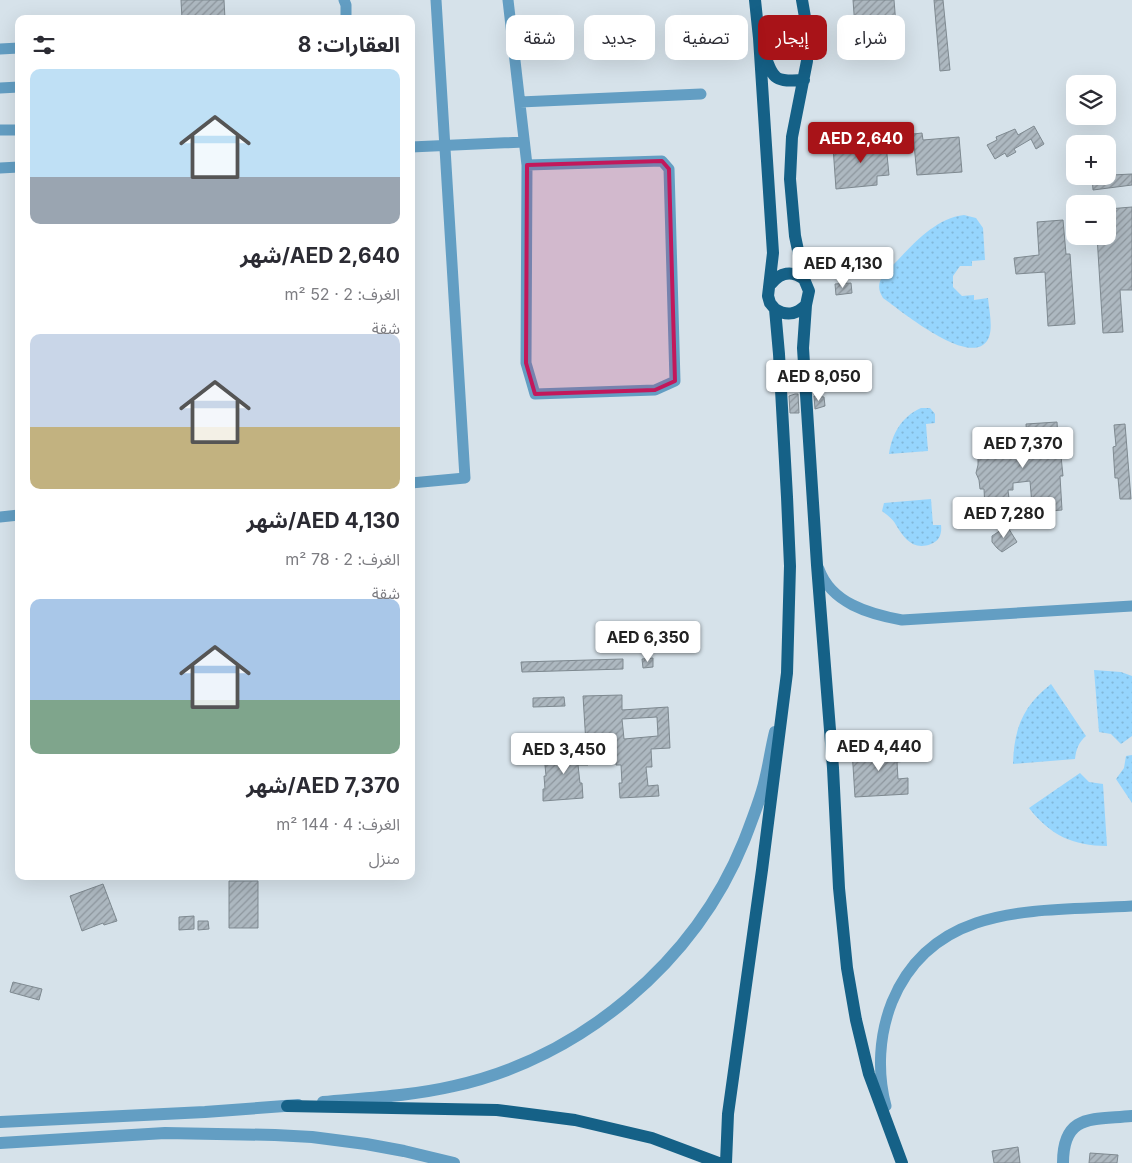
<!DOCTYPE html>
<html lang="ar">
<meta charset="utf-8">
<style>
:root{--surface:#fff;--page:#f7f7f7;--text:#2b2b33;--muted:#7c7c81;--accent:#a81318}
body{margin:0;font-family:Inter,"Noto Sans Arabic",sans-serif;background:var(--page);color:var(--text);direction:rtl;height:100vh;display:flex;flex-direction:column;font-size:19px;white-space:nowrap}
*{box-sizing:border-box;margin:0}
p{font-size:16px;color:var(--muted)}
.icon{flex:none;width:28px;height:28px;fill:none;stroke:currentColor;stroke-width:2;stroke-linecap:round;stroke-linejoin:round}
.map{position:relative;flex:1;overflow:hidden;direction:ltr}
.sheet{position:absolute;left:15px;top:15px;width:400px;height:865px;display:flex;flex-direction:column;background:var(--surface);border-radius:10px;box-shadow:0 5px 20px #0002;direction:rtl}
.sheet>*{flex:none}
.banner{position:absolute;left:430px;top:15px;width:475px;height:45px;direction:rtl;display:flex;gap:10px}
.tools{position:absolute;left:1066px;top:75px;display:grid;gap:10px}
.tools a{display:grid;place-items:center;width:50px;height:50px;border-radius:10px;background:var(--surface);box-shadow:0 5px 20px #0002;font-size:25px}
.price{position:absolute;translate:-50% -42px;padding:0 11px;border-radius:5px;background:#fff;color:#222;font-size:16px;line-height:32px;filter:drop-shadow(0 1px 2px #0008)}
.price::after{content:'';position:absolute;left:50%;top:30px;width:15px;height:11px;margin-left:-8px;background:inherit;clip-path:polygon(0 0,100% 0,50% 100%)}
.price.active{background:var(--accent);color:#fff}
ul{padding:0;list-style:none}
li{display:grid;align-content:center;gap:10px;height:265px;padding:0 15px}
li span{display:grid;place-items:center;height:155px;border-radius:10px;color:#555}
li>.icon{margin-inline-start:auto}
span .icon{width:90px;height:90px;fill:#fffc;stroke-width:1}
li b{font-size:21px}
h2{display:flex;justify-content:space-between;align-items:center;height:60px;padding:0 15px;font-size:21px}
.pill{padding:0 18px;border-radius:10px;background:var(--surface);box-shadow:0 5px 20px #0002;font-size:18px;line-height:45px}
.pill.active{background:var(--accent);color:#fff}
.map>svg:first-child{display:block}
.grass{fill:url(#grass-dots)}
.building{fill:url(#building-hatch);stroke:#7e8990;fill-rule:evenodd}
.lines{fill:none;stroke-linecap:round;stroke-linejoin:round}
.minor{stroke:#639ec3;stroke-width:11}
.tertiary{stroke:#639ec3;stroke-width:12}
.primary{stroke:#156187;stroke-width:12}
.marked{fill:#c2185b;fill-opacity:0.2;stroke:#c2185b;stroke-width:4;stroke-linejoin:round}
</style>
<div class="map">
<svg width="1132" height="1163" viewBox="0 0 1132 1163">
<defs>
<pattern id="grass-dots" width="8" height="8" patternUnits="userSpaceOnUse" patternTransform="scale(1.25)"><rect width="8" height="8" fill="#96d5fd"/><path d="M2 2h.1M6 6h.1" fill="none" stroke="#81b7d9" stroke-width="1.8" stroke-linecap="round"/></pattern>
<pattern id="building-hatch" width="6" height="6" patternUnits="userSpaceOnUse" patternTransform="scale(1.25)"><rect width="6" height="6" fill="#adb8c0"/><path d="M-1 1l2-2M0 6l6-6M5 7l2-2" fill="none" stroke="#8d969d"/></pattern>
</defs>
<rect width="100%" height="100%" fill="#d6e2ea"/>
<path class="grass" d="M964,215L976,218L983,228L985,260L972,261V266H960L953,276V287L962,296L974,295V300L988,298C989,310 993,326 989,337C975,373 899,309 883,298C877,288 878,282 885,273C908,251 931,219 964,215Z
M921,408H930L935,414V423L926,424L928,451L889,454C892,434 901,417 921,408Z
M931,499L933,525H941C942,533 940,541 931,544C913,551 904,538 896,525C893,519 887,515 882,511L884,503Z
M1094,670L1121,672L1132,676V736L1121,744L1111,734L1099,732Z
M1051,684L1086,736C1079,742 1076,749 1075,759L1013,764C1014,728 1023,706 1051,684Z
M1132,755V803L1116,779L1124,768L1126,756Z
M1080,773L1089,782L1103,784L1107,846C1073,846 1050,835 1029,808Z"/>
<path class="building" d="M181,0H224L225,19H182Z
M853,0H894L897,37L856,41Z
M934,0H943L950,70L940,71Z
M1034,126L1044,144L1036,149L1031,139L1014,149L1016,152L1007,157L1005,153L995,159L987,145L997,140L996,137L1015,129L1018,135Z
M922,133L923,140L959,137L962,172L917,175L913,134Z
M885,134L889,175L877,176V185L836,189L833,147L877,143L876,135Z
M1132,174V185L1093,190L1092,176Z
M1132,207V290H1120L1123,332L1103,333L1097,236H1108V209Z
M1063,220L1066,254H1070L1075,324L1048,326L1045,272L1016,274L1014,258L1039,255L1037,222Z
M851,283L852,293L836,295L835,284Z
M831,362L832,376L823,377L821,363Z
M795,394H798L799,413H790L789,396Z
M814,396L824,397L825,406L815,409Z
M1057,422L1059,456H1061L1063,476H1060L1062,510L1027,513L1039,504L1032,505L1030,481L1013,483V490H1008L1010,507L985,509L984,489H980L979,480L976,473L978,465V455L983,454L981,435L1004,433L1005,451L1010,450L1011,457L1028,455L1026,424Z
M1125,424L1131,499H1120L1118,478H1115L1113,447L1116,446L1114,425Z
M1007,526L1017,542L1002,552L997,548L992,542V536Z
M653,658V667L643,668L642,659Z
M623,659V669L522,672L521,662Z
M622,695V710L668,707L670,748L651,749L652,767H646L648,786L658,785L659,796L620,798L619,783H622L621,765H616L614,743L586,744L583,696ZM657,717L658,736L624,739L622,719Z
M564,697L565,706L533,707V698Z
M905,746L906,761L897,762L898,779L908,778V794L855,797L852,750Z
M587,749L588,765H578L580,783H582L583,798L543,801V789H545L544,776H546L544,754Z
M229,881H258V928H229Z
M103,884L117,921L104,925L103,923L82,931L70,896Z
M194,916V929L179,930V917Z
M198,921H208L209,929L198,930Z
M13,982L42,989L39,1000L10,992Z
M1018,1147L1020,1163H994L992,1151Z
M1090,1153L1118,1155L1117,1163H1089Z"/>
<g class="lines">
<path class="minor" d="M344,0L346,5V19
M508,0L527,165L526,363L535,394L655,390L675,381L669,169L662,161L527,165
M0,49L19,48
M0,88L19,87
M520,102L701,94
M0,130H19
M411,147L524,142
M0,168L19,167
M411,483L465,478L436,0
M0,517L19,515
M819,569C831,603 869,614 902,620L1132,606
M886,1106C877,1072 879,1035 892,1002C934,900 1041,912 1132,906"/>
<path class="tertiary" d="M323,1102C366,1098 411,1096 454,1086C581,1058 695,962 744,841C750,825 757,808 762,791C768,772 770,752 775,732
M0,1122L205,1112L298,1105
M0,1143L165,1133L275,1135L312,1137L366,1144L404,1151L454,1163
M1063,1163C1063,1113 1093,1120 1132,1116"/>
<path class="primary" d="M802,0L806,23L807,61L792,137L790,179L795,236L804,279L809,291L806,305L803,348L817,565L833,768L839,888L847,968L856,1020L869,1074L902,1163
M764,53C774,80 774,82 804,80
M771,284C780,272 792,270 804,279
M775,309C786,316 796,315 806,305
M287,1106L497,1110L575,1120L652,1138L719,1163
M726,1163L728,1114L762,870L787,673L790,566L787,497L779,354L775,309L770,303L768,296L773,253L759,38L755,0"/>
</g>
<path class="marked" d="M662,161L669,169L675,381L655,390L535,394L526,363L527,165Z"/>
</svg>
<div class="tools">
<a><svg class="icon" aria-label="layers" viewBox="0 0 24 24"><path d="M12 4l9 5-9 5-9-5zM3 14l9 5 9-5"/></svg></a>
<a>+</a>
<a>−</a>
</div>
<b class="price active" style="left:861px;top:164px">AED 2,640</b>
<b class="price" style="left:843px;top:289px">AED 4,130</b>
<b class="price" style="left:819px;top:402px">AED 8,050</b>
<b class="price" style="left:1023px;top:469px">AED 7,370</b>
<b class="price" style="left:1004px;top:539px">AED 7,280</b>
<b class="price" style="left:648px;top:663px">AED 6,350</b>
<b class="price" style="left:879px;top:772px">AED 4,440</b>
<b class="price" style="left:564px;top:775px">AED 3,450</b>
<div class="banner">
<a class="pill">شراء</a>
<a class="pill active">إيجار</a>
<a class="pill">تصفية</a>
<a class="pill">جديد</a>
<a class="pill">شقة</a>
</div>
<section class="sheet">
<h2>العقارات: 8<svg class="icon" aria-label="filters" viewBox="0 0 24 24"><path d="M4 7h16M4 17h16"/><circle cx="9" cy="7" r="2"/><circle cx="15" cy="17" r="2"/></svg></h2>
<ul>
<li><span style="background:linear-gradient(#bfe0f5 70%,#9aa5b1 0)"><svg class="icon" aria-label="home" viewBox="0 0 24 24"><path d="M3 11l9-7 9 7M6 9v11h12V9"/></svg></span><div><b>AED 2,640/شهر</b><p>الغرف: 2 · 52 m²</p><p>شقة</p></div></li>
<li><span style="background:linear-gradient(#c9d6e8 60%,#c2b280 0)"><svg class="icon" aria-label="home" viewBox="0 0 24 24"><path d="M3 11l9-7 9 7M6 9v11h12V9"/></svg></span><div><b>AED 4,130/شهر</b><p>الغرف: 2 · 78 m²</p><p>شقة</p></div></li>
<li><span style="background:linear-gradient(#a9c7e8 65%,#7fa58c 0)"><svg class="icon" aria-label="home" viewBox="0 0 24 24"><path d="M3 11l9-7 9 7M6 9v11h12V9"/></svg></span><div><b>AED 7,370/شهر</b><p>الغرف: 4 · 144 m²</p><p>منزل</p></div></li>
</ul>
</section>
</div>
